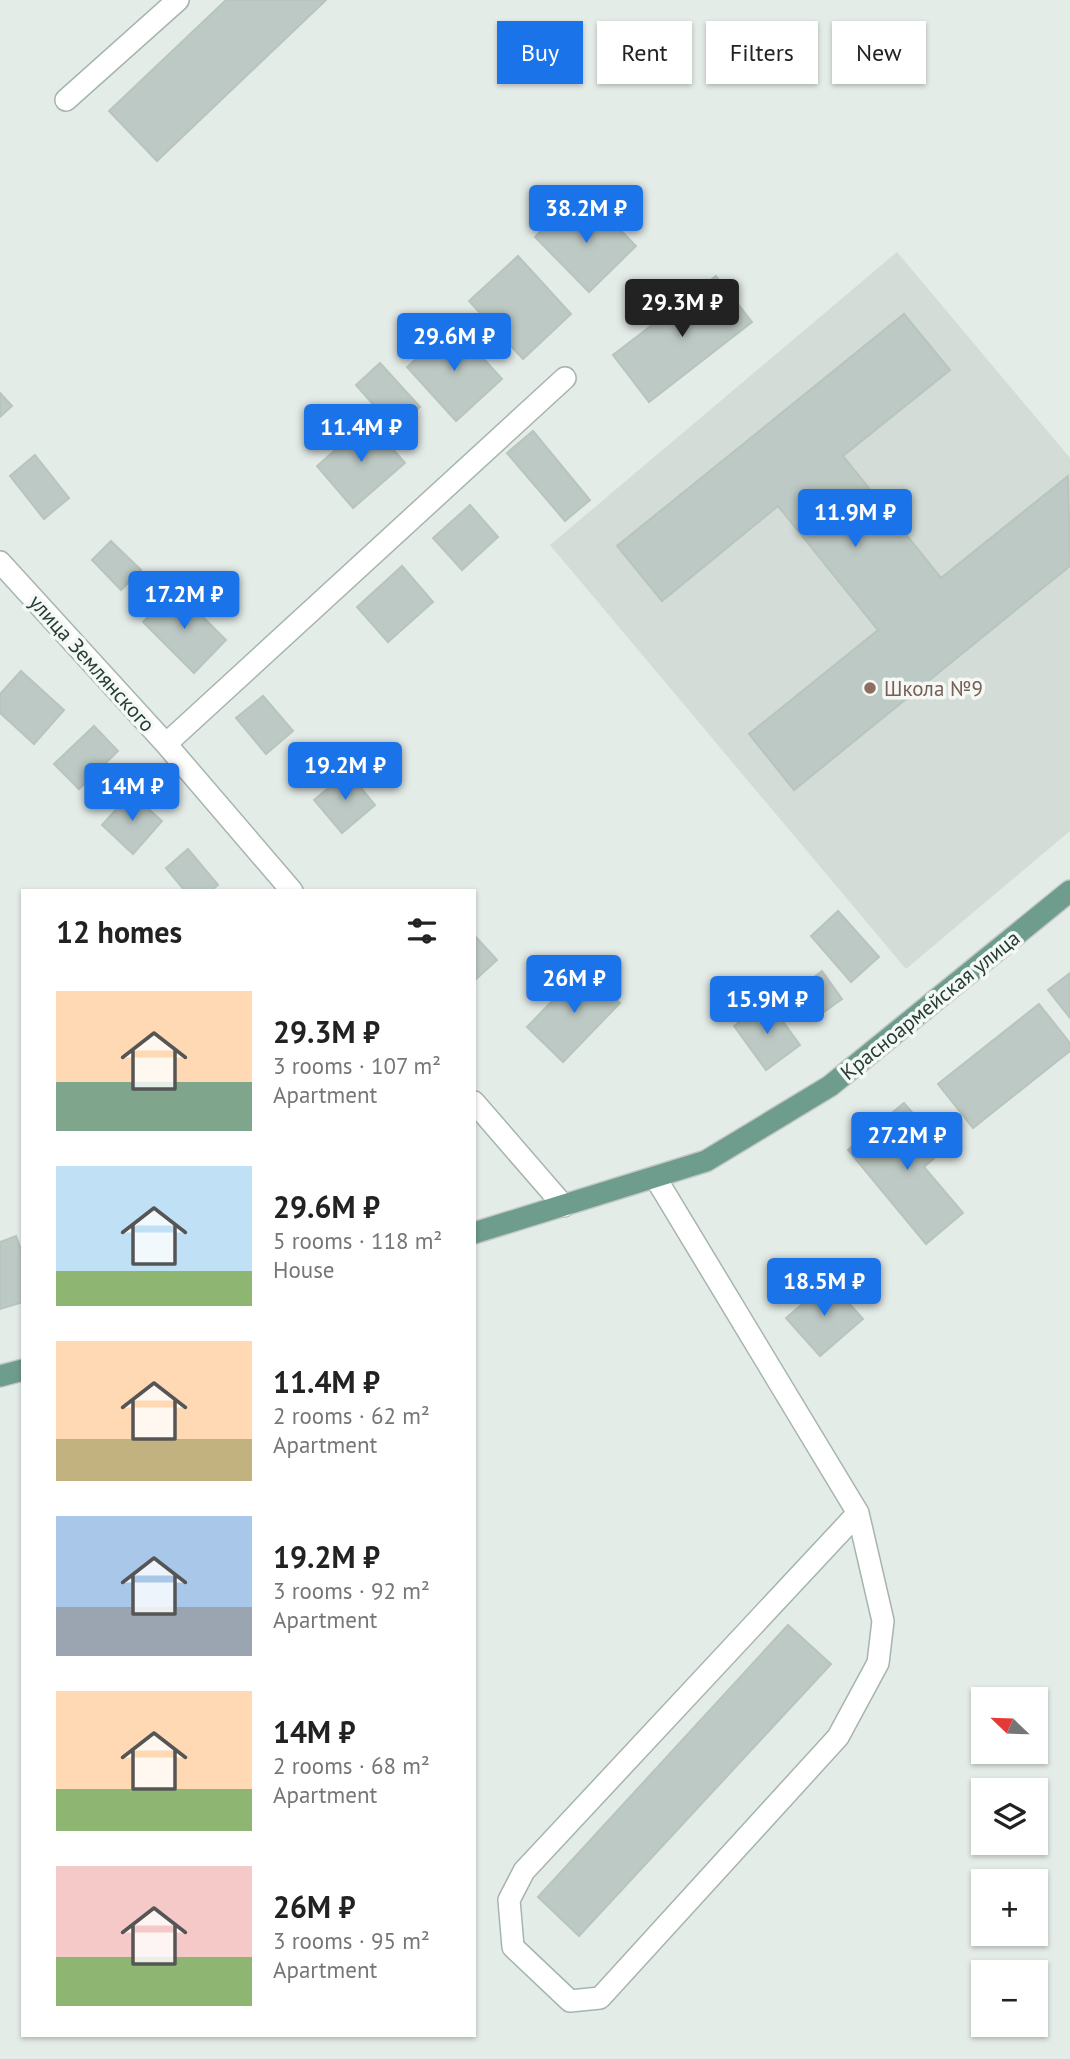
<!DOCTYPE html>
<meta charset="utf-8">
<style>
:root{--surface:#fff;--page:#f6f6f6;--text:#222;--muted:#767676;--accent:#1a73e8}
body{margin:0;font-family:"PT Sans",sans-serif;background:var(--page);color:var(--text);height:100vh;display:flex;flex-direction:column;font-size:26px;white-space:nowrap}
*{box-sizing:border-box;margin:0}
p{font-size:23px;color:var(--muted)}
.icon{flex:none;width:38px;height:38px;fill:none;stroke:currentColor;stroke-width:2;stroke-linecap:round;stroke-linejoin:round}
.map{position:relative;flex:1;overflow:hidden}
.panel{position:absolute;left:21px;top:889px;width:455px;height:1148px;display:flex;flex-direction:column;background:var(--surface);border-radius:0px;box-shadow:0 2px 5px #0004}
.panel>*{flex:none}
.top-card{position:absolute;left:497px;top:21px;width:467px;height:63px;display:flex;gap:14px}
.needle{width:46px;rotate:293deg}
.fabs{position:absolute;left:971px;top:1687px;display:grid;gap:14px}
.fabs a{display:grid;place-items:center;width:77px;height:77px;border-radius:0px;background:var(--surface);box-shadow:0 2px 5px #0004;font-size:35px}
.price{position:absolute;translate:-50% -60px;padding:0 16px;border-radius:7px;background:var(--accent);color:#fff;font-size:23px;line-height:46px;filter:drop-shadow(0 2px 4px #0008)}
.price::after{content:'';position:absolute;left:50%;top:42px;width:21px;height:16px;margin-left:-10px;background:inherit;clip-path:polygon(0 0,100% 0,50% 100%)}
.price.on{background:#222;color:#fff}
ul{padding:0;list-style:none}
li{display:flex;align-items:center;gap:21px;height:175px;padding:0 35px}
li span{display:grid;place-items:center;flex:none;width:196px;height:140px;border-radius:0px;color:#555}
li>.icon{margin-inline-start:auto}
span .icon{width:84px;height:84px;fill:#fffc;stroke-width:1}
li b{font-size:30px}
h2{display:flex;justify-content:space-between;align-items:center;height:84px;padding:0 35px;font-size:30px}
.tag{padding:0 24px;border-radius:0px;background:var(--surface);box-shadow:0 2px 5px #0004;font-size:24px;line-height:63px}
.tag.on{background:var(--accent);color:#fff}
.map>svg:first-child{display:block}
.built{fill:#d3dcd7}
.building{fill:#bdc9c4;stroke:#b7c5be;stroke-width:2}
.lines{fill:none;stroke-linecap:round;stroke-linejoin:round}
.minor-casing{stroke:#a7b4ae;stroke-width:24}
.major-casing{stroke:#c2c8c6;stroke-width:24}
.minor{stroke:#fff;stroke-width:21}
.major{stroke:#6e9c8d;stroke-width:21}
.education-dot{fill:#8d6e63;stroke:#f4f9f6;stroke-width:2.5}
.labels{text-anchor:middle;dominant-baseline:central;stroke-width:7;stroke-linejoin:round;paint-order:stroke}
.street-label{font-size:21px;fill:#263c34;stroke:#f4f9f6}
.education-label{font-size:21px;fill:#785e54;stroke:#f4f9f6;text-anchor:start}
</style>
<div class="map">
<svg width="1070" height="2059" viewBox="0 0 1070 2059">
<rect width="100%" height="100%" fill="#e4ece8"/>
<path class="built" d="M897,252L1070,458V831L906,969L550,545Z"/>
<path class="building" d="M226,0H326L157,161L109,111Z
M594,203L636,246L589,292L535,237L560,211L573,224Z
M518,256L571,314L523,359L469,301Z
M716,276L752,322L649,402L613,355Z
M904,314L950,370L843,456L941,578L1068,476L1070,566L794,790L749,734L878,630L778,506L662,601L617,546Z
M453,325L502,379L456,421L407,367Z
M380,363L420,407L395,429L356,385Z
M0,393L12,406L0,417Z
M368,421L405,463L353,508L317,466Z
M533,431L590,500L565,521L507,453Z
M35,455L69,498L44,519L10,476Z
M470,505L498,537L462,570L433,538Z
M111,541L141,570L121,590L92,560Z
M402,566L433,602L388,642L357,607Z
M175,589L226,640L194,673L143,622Z
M21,671L64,710L34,744L0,713V694Z
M263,696L293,731L266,754L236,718Z
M94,726L118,751L79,789L54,764Z
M348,772L375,805L342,833L314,800Z
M131,793L162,821L133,854L102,825Z
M188,849L218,885L211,891H185L166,868Z
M838,911L879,957L851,982L811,936Z
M474,935L497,960L474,981Z
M584,968L620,1003L563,1062L527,1027Z
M822,971L842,999L817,1017L797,990Z
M1070,973V1018L1048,990Z
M768,1001L800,1045L766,1070L734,1026Z
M1039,1004L1070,1043V1051L973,1128L938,1084Z
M904,1103L944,1150L924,1167L963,1213L926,1244L848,1150Z
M16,1236L23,1255V1302L0,1309V1242Z
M829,1281L863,1319L820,1356L786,1318Z
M788,1625L831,1664L579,1936L538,1897Z"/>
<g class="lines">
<defs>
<path id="minor" d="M66,100L178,0
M0,562L166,744L292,891
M166,744L565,378
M474,1102L564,1206
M655,1177L858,1513L883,1621L878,1663L838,1737L600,1998L570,2001L513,1947L509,1900L524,1871L858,1513"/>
<path id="major" d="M474,1233L706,1161L830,1086L1070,891
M0,1376L23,1370"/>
</defs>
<use href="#minor" class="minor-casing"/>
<use href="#major" class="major-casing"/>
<use href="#minor" class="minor"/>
<use href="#major" class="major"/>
</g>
<circle class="education-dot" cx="870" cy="688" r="7"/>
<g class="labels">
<g class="street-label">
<text transform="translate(92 663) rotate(48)">улица Землянского</text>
<text transform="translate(930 1005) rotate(-39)">Красноармейская улица</text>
</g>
<g class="education-label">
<text x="884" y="688">Школа №9</text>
</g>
</g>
</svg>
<div class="fabs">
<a><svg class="needle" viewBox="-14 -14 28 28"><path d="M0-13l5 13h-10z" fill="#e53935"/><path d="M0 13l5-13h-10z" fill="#767676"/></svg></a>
<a><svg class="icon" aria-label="layers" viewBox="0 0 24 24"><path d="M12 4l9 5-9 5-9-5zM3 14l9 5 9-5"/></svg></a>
<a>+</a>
<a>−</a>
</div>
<b class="price" style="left:586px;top:245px">38.2M ₽</b>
<b class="price on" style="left:682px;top:339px">29.3M ₽</b>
<b class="price" style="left:454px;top:373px">29.6M ₽</b>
<b class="price" style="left:361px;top:464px">11.4M ₽</b>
<b class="price" style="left:855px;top:549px">11.9M ₽</b>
<b class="price" style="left:184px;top:631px">17.2M ₽</b>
<b class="price" style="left:345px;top:802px">19.2M ₽</b>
<b class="price" style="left:132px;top:823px">14M ₽</b>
<b class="price" style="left:574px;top:1015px">26M ₽</b>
<b class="price" style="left:767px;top:1036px">15.9M ₽</b>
<b class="price" style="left:907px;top:1172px">27.2M ₽</b>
<b class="price" style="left:824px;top:1318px">18.5M ₽</b>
<div class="top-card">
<a class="tag on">Buy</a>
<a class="tag">Rent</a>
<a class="tag">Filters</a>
<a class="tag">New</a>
</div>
<section class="panel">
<h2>12 homes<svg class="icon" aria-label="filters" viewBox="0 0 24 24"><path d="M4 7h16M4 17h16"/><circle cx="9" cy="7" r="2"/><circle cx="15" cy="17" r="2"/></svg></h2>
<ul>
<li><span style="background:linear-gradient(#ffd9b3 65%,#7fa58c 0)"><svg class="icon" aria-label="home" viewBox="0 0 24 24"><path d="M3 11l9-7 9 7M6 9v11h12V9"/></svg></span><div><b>29.3M ₽</b><p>3 rooms · 107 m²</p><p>Apartment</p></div></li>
<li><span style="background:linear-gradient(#bfe0f5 75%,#8fb573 0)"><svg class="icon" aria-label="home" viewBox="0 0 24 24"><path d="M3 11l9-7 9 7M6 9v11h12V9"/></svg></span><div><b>29.6M ₽</b><p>5 rooms · 118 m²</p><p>House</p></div></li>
<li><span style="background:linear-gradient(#ffd9b3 70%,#c2b280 0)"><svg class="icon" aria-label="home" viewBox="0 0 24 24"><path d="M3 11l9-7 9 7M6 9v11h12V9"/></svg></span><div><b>11.4M ₽</b><p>2 rooms · 62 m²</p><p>Apartment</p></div></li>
<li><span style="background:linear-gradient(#a9c7e8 65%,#9aa5b1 0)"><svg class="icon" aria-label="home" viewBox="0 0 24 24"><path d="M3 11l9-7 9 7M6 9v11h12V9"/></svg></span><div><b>19.2M ₽</b><p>3 rooms · 92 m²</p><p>Apartment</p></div></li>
<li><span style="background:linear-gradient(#ffd9b3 70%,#8fb573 0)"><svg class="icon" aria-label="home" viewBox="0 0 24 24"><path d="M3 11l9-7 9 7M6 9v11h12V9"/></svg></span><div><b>14M ₽</b><p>2 rooms · 68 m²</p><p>Apartment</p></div></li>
<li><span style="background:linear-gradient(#f6c9c9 65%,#8fb573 0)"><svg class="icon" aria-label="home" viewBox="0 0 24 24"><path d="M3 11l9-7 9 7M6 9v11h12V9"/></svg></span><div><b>26M ₽</b><p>3 rooms · 95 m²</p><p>Apartment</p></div></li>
</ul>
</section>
</div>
